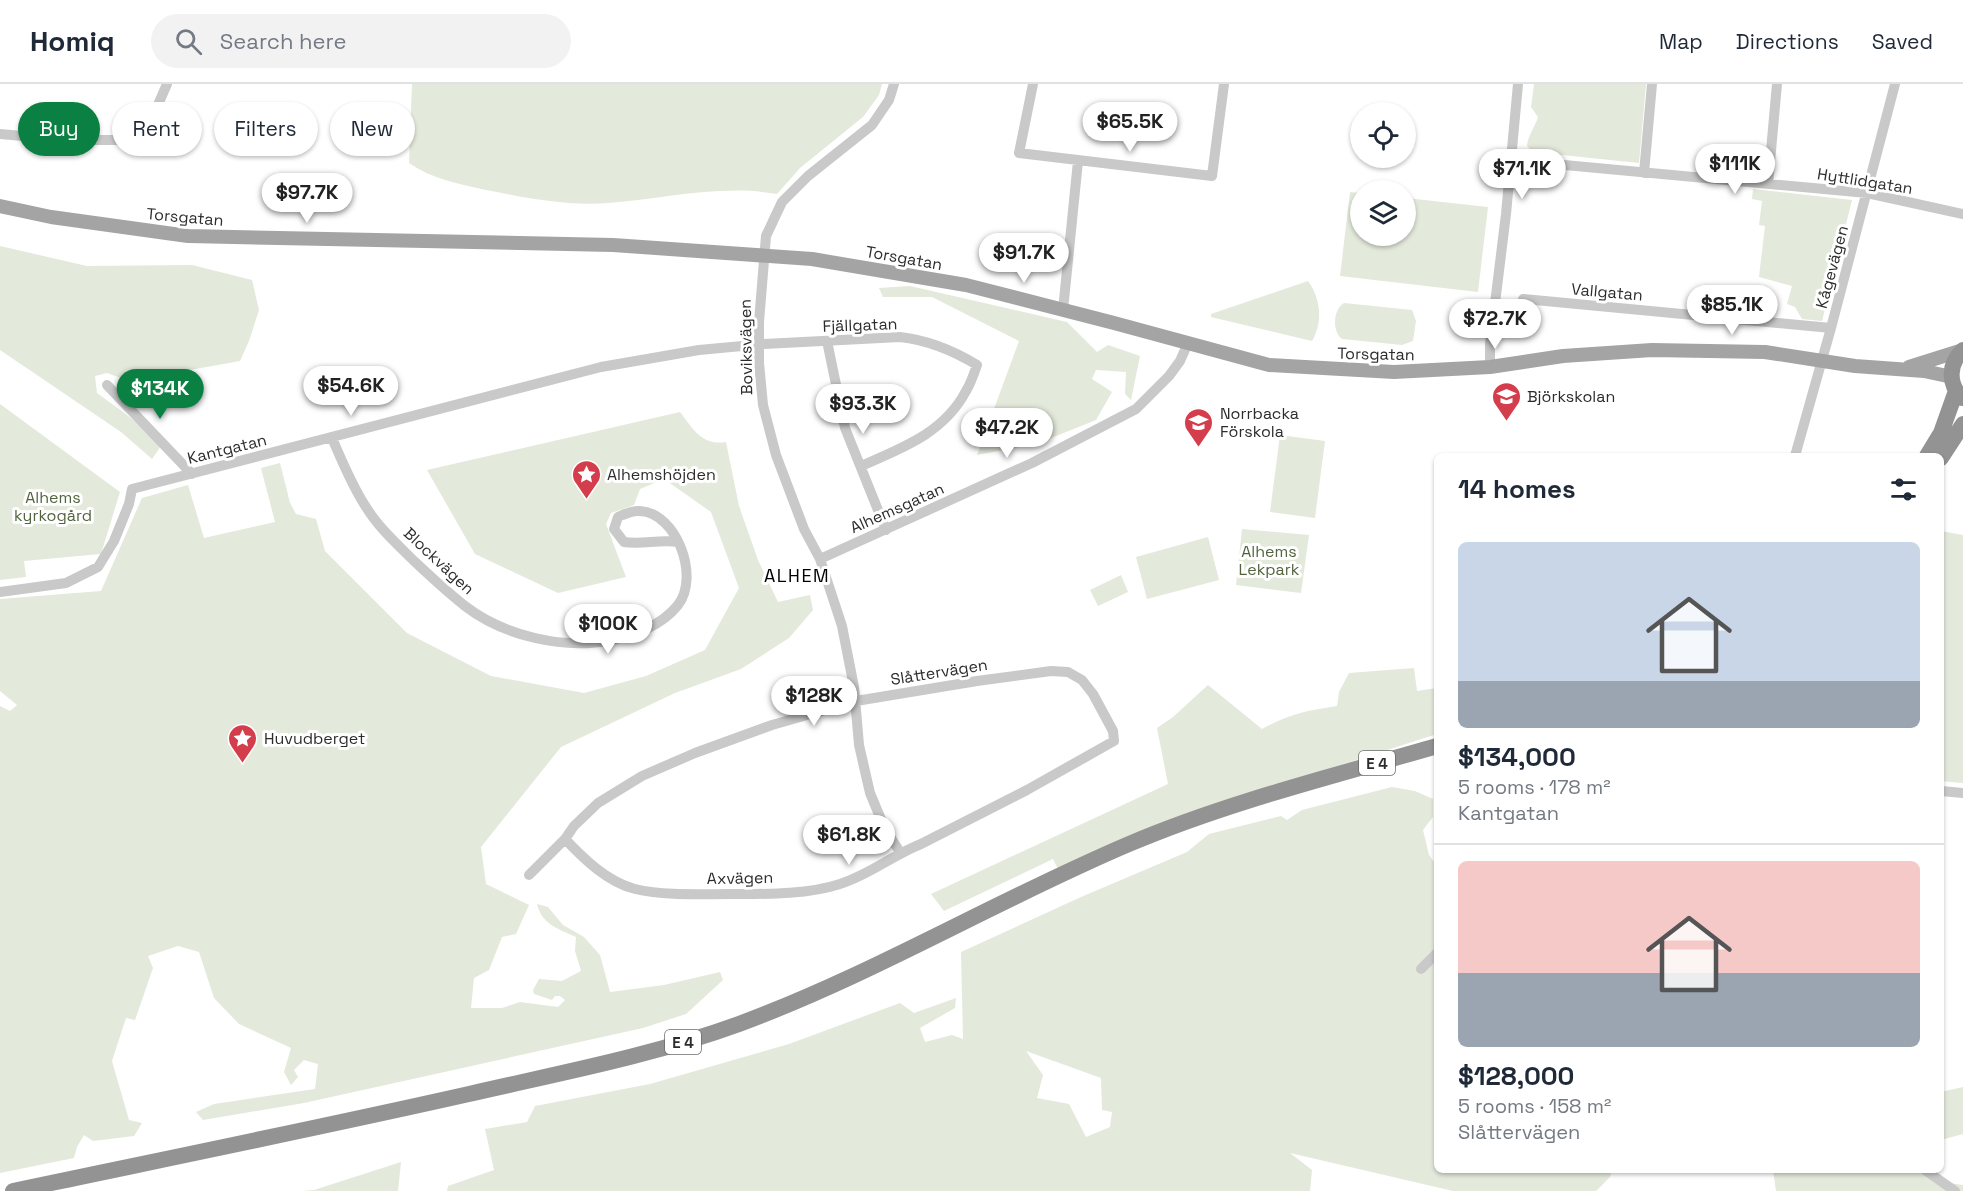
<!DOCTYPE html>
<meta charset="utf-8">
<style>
:root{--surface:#fff;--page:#f2f2f3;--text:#1f2937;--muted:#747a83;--line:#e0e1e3;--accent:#0b8043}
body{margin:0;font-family:"Space Grotesk",sans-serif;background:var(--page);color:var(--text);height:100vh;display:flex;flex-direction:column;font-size:22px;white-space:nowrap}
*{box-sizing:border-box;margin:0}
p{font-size:20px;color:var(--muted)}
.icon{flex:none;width:33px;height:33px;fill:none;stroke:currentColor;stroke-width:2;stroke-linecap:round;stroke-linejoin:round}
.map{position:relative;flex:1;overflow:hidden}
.side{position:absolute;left:1434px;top:369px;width:510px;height:720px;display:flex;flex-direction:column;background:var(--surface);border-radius:9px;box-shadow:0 2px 4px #0004}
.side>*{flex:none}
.top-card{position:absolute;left:18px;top:18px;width:570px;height:54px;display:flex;gap:12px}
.tools{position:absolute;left:1350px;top:18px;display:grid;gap:12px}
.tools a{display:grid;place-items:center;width:66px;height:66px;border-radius:50%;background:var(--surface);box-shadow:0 2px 4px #0004;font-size:30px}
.price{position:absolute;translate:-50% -51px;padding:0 14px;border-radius:21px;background:#fff;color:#222;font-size:20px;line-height:39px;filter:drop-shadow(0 2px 3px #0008)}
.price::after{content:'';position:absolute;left:50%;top:36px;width:18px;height:14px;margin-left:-9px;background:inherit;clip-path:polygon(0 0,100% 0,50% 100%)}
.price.selected{background:var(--accent);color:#fff}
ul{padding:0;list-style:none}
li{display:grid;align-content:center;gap:12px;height:318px;padding:0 24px}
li+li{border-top:2px solid var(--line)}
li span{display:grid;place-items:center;height:186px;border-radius:9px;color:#555}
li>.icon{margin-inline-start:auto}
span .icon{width:108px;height:108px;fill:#fffc;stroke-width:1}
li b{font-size:26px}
h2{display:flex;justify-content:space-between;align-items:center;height:72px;padding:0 24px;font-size:26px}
.pill{padding:0 21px;border-radius:27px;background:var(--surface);box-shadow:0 2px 4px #0004;font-size:21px;line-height:54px}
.pill.selected{background:var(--accent);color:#fff}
header{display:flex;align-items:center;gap:36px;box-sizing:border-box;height:84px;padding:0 30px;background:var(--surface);border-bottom:2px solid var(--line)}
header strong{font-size:28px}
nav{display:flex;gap:33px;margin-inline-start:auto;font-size:21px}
.search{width:420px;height:54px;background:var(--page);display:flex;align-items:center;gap:15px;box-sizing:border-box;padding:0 21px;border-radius:33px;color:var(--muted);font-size:22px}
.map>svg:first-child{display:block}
.green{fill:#e3e9db;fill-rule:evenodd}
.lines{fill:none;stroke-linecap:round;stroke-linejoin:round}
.minor{stroke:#c9c9c9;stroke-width:10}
.major{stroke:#a4a4a4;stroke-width:14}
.highway{stroke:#939393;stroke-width:16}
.labels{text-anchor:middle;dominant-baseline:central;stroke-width:6;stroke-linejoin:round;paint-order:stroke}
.shield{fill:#fff;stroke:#6b6b6b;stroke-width:1.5}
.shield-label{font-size:15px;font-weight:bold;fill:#2c2c2c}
.street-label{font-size:16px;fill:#2c2c2c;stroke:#fff}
.poi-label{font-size:16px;fill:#2c2c2c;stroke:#fff;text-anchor:start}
.park-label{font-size:16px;fill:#51643e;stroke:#fff}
.neighbourhood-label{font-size:18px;letter-spacing:1.5px;fill:#000;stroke:#fff}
</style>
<header>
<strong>Homiq</strong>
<div class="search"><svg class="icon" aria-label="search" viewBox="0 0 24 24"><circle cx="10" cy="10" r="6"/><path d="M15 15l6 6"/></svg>Search here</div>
<nav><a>Map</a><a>Directions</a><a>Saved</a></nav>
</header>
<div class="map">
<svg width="1963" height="1107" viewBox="0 0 1963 1107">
<rect width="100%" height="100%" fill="#fff"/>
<path class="green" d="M412,0H882L879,11L863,33L800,84L777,110C720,100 665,115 608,119C566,122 527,114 486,106C459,100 432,95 409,79Z
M1534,0H1646L1639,79L1533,68L1527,62C1528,51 1535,43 1538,33L1531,23Z
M1753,105L1852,116L1822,237L1802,235L1795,223L1787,220L1792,202L1759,193L1765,142L1759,141L1762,117L1752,115Z
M1350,108L1360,109V152H1406V114L1488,123L1478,208L1340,192Z
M0,162L87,182L192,181L252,196L259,226L249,257L240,277L129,297L107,289L95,292L97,309L131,334L161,362L152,375L121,348L0,266Z
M1308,197C1321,214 1323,239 1312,257L1211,233V230Z
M910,202L1067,238L1097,268L1108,261L1140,272L1131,316L1125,310L1126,288L1096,286L1092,295L1112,308L1096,336L1036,360L977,371L1019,257L932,213H883L879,204Z
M1344,219L1412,226L1416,237L1413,257L1402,261L1342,255C1332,248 1333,225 1344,219Z
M0,320L120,408L101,470L24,477L26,493L0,496Z
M680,328C693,345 702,362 726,358L739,422L758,476L778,518L810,511L813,526L789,554L741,585L675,609L561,663L481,763L486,800L529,821L516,850L502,853L489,886L474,894L471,924H502L520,918L558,923L565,916L560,912H555L552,916L534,910L533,906L539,895L562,897L581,887L575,867L576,853C559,845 542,841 537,820L548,823L563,841L584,853L600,871L610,908L664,901L720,888L723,896L686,930L643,944L304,1019L203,1036L196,1028L214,1020L315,1005L318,980L304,976L294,986L298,993L291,1001L284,988L291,964L239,940L214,914L199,868L178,862L148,872L153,884L135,936L126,934L112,977L129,1036L142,1039L134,1052L93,1057L84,1051L77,1063L74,1074L0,1089V622L10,627L17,621L0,607V515L101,507L142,414L188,401L204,454L275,438L261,384L280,379L290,419L296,430L316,435L325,467L407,549L491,592L584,609L646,592L705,566L739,504L711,428L664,395L640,405L634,421L611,429L606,440L626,493L558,509L475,470L427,386Z
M1280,351L1325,357L1315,434L1270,428Z
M1242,445L1309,451L1301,509L1236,501Z
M1941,447L1963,451V699L1941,697Z
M1208,453L1219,496L1147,515L1136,473Z
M1121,491L1128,508L1098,522L1090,506Z
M1414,584L1417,607L1437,604V650L1167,737L1058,785L1053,775L944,827L931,810L1168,700L1157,644L1173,633L1208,601L1262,645C1286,631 1309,626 1337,622L1339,608L1349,589Z
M1392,703L1415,707L1433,715V733L1423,746L1429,771L1437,782V1086H1612L1610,1093L1596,1107H1453L1290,1069L1312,1086L1310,1107H447L448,1102L494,1086L485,1045L527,1038L535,1022L650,1000L789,960L900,919L914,929L956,914L955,924L920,944L925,958L952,951L963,955L961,868L1081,813L1187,768L1209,750L1281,732L1287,736L1302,726ZM1026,967L1101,994L1102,1026L1112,1028L1110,1043L1086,1053L1069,1020L1037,1014L1043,991Z
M1963,1003V1050L1941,1056V1008Z
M401,1078L398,1107H301L314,1106Z
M1773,1086H1925L1942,1098L1963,1101V1107H1776Z"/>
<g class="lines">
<path class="minor" d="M894,0L889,16L872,41L808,92L782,118L766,152L759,238V279L763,321L776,371L804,445L820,475L842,542L854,603L859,661L870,709L885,745L900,768
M1033,0L1019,69L1212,92L1224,0
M0,50L67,56H119L133,52L151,37L167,0
M1511,76L1867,109L1963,130
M1644,89L1652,0
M1768,100L1777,0
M1523,215L1831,244
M1063,226L1078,77
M827,257L845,344L886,446
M1490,283V260L1506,130L1518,0
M107,301L192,390
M332,354C342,377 352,402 366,423C378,443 397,460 414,477C430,492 447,508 465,522C504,552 564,566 611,556C637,550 661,542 678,521C700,493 677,429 640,427C632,426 625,430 618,433L614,445L624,458C642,461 659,455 678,458
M1795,372L1831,244L1895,0
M820,475L1032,379L1136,325L1169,292L1180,277L1188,259
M0,508L66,499L98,483L114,457L129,420L132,405L601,283L699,266L764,260L900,253C927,256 954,267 977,281C974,290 971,299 966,307C944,349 902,364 861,382
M1941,707L1963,709
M529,791L565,755L574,742L598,719L642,692L695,669L772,641L856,617L977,597L1051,587L1068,588L1082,596L1093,610L1113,647L1114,657L1027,706L921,760C893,771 869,791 840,800C806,811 766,810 730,810C699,810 665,812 635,805C607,798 583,774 565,755
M1421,885L1437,869
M1925,1086L1955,1107"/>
<path class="major" d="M0,122L51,133L188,152L613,161L812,175L966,201L1114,239L1269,281L1394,288L1490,283L1563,272L1652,266L1765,268L1855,282L1924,287L1952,293
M1909,283L1963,266"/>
<path class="highway" d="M1962,314C1948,300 1948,280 1963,266
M1927,372L1941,349L1956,307
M1941,374L1963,340
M13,1107C165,1075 318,1044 469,1010C560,989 651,972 739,940C874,890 997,816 1129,760C1228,718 1334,692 1437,662"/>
</g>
<defs>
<symbol id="school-pin" viewBox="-11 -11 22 30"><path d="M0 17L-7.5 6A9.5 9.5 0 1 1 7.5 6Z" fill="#d43e4c" stroke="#fff"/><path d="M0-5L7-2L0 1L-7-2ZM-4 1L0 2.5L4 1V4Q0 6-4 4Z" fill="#fff"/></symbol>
<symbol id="sight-pin" viewBox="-11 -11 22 30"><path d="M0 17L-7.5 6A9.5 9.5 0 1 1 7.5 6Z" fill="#d43e4c" stroke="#fff"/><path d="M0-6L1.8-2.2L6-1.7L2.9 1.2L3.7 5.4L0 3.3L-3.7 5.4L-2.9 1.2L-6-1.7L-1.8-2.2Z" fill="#fff"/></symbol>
</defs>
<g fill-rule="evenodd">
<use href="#school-pin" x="1490" y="296" width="33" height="45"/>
<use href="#school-pin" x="1182" y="322" width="33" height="45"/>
<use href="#sight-pin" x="570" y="374" width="33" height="45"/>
<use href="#sight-pin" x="226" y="638" width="33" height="45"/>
</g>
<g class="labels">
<g class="shield">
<rect x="1359" y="667" width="36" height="24" rx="4.5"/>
<rect x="665" y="946" width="36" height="24" rx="4.5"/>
</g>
<g class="shield-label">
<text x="1377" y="679">E 4</text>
<text x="683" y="958">E 4</text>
</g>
<g class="street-label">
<text transform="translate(1865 97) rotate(9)">Hyttlidgatan</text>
<text transform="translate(185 133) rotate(5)">Torsgatan</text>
<text transform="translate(904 174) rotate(10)">Torsgatan</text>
<text transform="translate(1832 183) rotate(-75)">Kågevägen</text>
<text transform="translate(1607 208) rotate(5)">Vallgatan</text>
<text transform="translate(860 241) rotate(-2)">Fjällgatan</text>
<text transform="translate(746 263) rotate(-91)">Boviksvägen</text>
<text transform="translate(1376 270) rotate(1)">Torsgatan</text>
<text transform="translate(227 365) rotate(-14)">Kantgatan</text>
<text transform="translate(897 424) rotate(-24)">Alhemsgatan</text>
<text transform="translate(439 477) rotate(43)">Blockvägen</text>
<text transform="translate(939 588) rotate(-9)">Slåttervägen</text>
<text transform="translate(740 794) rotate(-1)">Axvägen</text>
</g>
<g class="poi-label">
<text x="1527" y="312">Björkskolan</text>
<text x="1220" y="329">Norrbacka<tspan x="1220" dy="18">Förskola</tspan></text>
<text x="607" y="390">Alhemshöjden</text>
<text x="264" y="654">Huvudberget</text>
</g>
<g class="park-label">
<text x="53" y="413">Alhems<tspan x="53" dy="18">kyrkogård</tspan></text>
<text x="1269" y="467">Alhems<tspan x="1269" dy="18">Lekpark</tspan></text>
</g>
<g class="neighbourhood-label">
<text x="797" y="491">ALHEM</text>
</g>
</g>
</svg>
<div class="tools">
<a><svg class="icon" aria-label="locate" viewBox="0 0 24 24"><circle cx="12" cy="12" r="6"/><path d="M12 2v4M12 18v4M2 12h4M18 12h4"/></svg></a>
<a><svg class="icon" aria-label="layers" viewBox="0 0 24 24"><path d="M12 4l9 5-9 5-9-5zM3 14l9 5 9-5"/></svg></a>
</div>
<b class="price" style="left:1130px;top:69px">$65.5K</b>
<b class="price" style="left:1735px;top:111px">$111K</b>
<b class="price" style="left:1522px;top:116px">$71.1K</b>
<b class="price" style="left:307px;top:140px">$97.7K</b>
<b class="price" style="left:1024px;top:200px">$91.7K</b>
<b class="price" style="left:1732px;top:252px">$85.1K</b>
<b class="price" style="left:1495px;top:266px">$72.7K</b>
<b class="price" style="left:351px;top:333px">$54.6K</b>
<b class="price selected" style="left:160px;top:336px">$134K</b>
<b class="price" style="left:863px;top:351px">$93.3K</b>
<b class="price" style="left:1007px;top:375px">$47.2K</b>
<b class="price" style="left:608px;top:571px">$100K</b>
<b class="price" style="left:814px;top:643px">$128K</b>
<b class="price" style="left:849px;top:782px">$61.8K</b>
<div class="top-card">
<a class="pill selected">Buy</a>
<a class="pill">Rent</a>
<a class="pill">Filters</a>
<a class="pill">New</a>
</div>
<section class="side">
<h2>14 homes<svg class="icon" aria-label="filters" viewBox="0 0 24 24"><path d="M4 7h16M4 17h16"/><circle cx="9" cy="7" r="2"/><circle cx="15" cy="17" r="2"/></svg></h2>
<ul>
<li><span style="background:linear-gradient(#c9d6e8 75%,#9aa5b1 0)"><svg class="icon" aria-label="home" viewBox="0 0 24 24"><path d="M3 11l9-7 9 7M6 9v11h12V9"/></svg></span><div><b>$134,000</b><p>5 rooms · 178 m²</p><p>Kantgatan</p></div></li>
<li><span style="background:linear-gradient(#f6c9c9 60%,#9aa5b1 0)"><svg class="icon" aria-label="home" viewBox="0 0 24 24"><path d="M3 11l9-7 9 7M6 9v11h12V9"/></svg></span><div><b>$128,000</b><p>5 rooms · 158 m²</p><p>Slåttervägen</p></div></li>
</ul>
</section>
</div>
